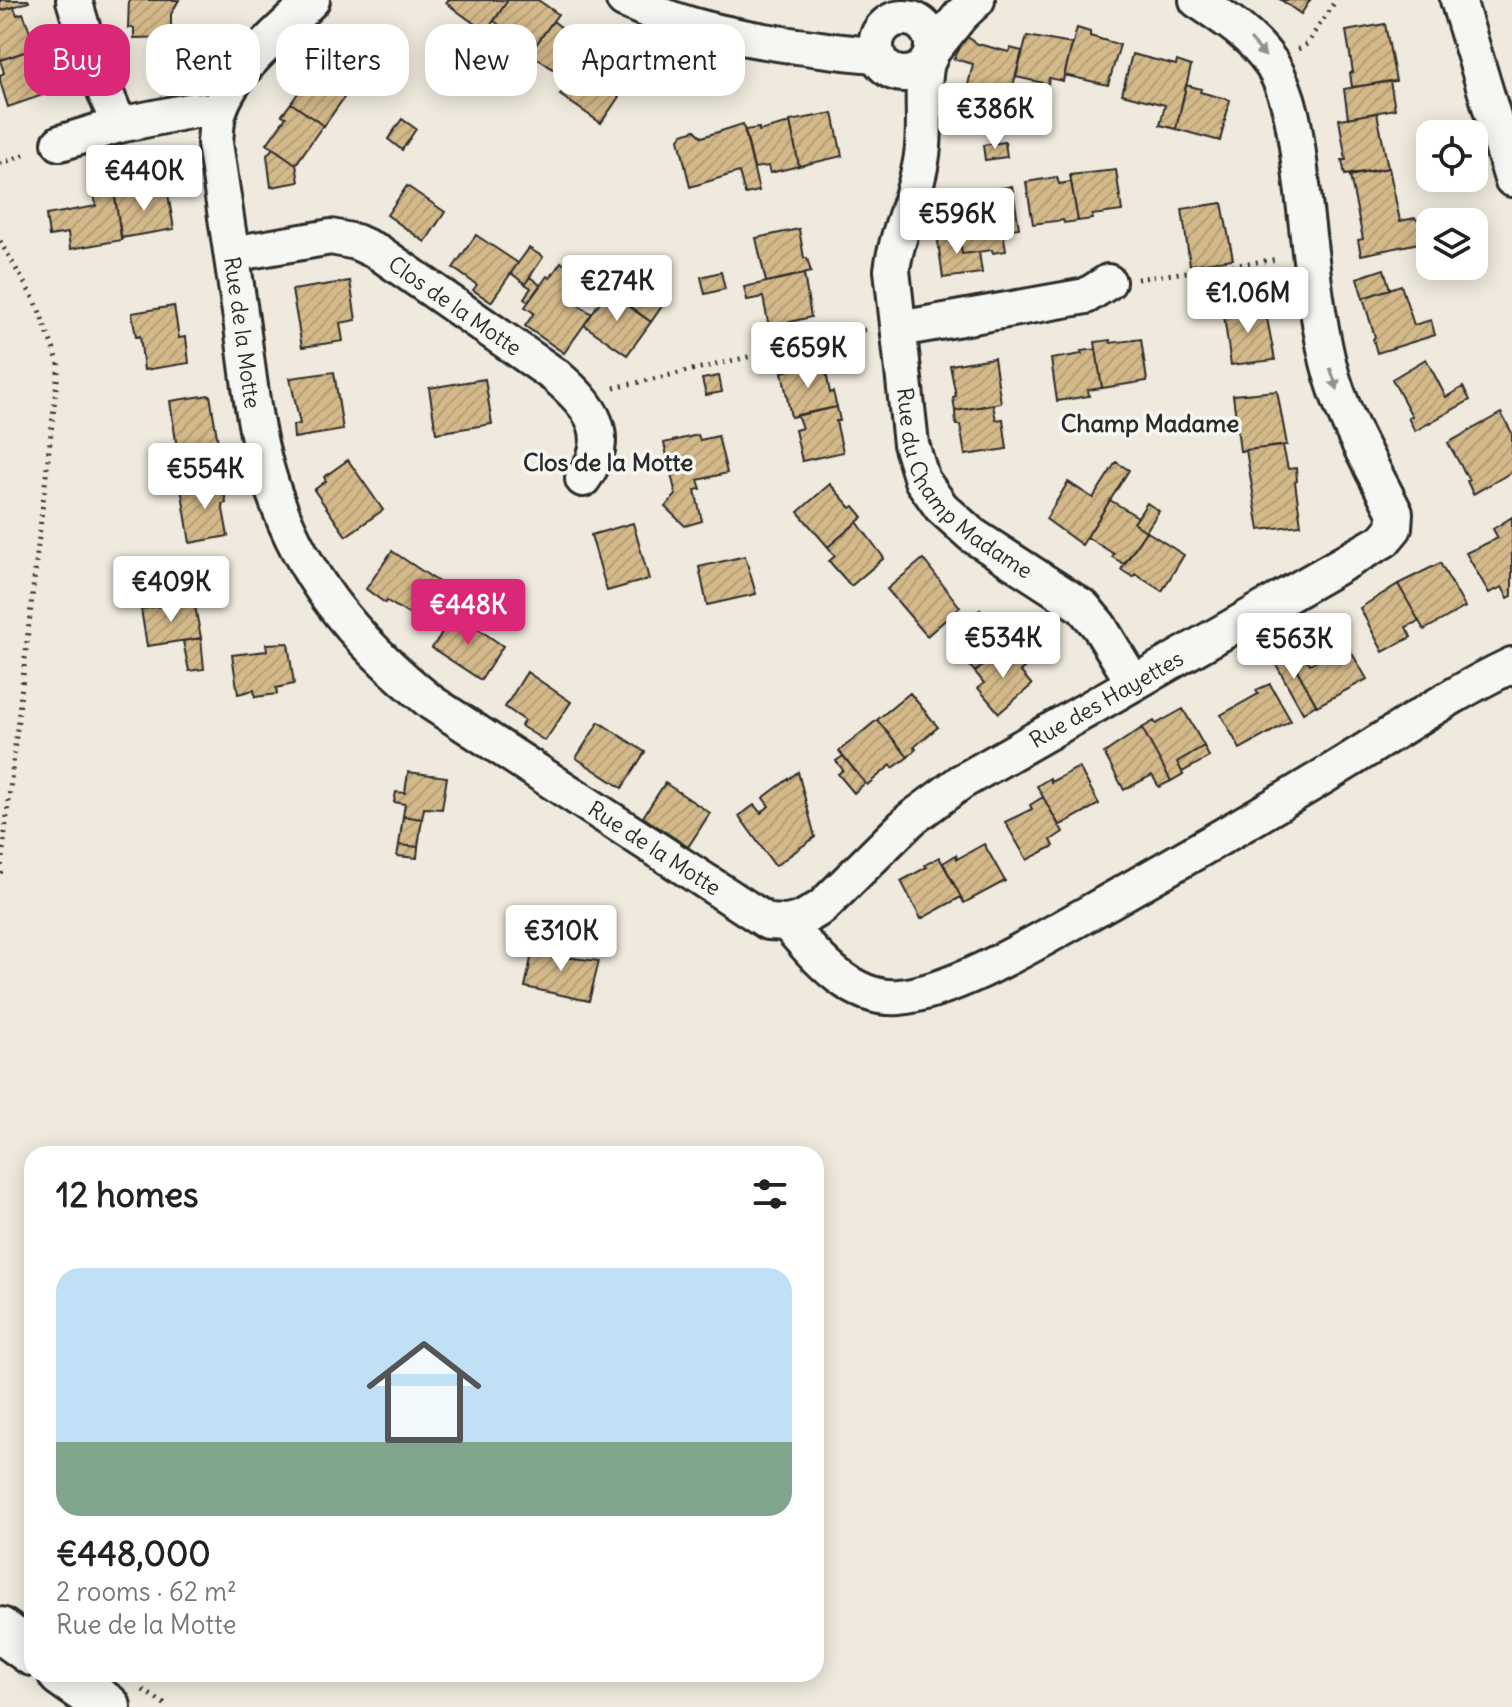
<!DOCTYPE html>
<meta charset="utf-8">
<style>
:root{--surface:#fff;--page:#f2f2f2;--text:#222;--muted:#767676;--line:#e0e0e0;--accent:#db2777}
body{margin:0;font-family:Delius,sans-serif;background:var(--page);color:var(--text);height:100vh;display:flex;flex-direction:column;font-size:30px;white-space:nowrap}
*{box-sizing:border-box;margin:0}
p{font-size:26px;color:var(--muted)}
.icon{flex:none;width:44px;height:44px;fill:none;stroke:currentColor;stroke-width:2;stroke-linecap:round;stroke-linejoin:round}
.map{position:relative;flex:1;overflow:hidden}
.sheet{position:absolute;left:24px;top:1146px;width:800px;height:536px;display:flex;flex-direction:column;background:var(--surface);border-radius:24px;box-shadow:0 4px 20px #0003}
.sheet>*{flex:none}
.banner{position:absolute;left:24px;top:24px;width:800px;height:72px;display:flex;gap:16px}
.controls{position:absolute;left:1416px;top:120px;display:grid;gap:16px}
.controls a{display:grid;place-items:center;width:72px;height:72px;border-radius:16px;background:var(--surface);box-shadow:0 4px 20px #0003;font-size:40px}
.price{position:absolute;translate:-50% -68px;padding:0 18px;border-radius:8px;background:#fff;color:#222;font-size:26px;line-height:52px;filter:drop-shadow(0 2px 4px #0008)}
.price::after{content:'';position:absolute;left:50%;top:48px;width:24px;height:18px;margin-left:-12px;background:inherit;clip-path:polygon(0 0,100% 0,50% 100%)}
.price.on{background:var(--accent);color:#fff}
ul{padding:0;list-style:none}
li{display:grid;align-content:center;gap:16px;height:424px;padding:0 32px}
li+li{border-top:2px solid var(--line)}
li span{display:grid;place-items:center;height:248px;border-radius:24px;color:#555}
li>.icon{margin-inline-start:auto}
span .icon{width:144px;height:144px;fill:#fffc;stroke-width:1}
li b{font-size:34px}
h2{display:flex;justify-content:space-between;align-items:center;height:96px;padding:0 32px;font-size:34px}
.tag{padding:0 28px;border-radius:24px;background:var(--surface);box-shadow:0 4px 20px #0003;font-size:28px;line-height:72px}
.tag.on{background:var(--accent);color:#fff}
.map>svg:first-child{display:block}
.building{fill:url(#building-hatch);stroke:#2b2b2b;stroke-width:2}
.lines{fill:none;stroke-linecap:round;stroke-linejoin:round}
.street-casing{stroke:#2b2b2b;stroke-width:40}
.secondary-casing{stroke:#2b2b2b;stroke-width:50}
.path{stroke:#2b2b2b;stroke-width:5;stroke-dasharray:2 6;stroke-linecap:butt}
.street{stroke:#f6f6f2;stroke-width:34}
.secondary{stroke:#f6f6f2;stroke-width:44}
.oneway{fill:#90908e}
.labels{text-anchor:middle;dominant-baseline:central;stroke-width:7;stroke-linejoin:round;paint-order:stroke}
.street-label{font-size:22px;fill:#2b2b2b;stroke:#f6f6f2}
.neighbourhood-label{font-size:24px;font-weight:bold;fill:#2b2b2b;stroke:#f6f6f2}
</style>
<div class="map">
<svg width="1512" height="1707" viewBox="0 0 1512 1707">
<defs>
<pattern id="building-hatch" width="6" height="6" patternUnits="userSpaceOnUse" patternTransform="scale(2)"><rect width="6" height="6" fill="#d4b98a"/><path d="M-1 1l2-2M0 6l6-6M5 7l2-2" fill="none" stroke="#b69f77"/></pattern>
</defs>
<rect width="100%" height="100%" fill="#efeadd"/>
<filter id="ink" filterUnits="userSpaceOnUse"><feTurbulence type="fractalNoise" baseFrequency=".0125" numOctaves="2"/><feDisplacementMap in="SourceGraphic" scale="16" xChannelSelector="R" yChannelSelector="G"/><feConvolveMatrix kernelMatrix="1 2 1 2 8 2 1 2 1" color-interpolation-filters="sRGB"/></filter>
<g filter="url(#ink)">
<path class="building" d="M0,0H28L29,2L0,11Z
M129,0H179L171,14V37L134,38V28H128Z
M448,0H508L486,32L446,3Z
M508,0H538L558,14L533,49L494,21Z
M1281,0H1310L1301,14Z
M14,7L17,15L23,13L31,34L39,32L43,46L0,60V11Z
M553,21L566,31L563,35L590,52L570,81L530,53Z
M359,24L398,51L387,67L383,65L364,93L328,67Z
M1385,24L1396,81L1352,87L1350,73L1353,72L1346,31Z
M1077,28L1090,32V36L1120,45L1108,85L1064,75Z
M966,36L978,44L1009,52L1010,48L1022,51L1006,113L989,109L993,92L968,85L973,64L954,59Z
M1027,36L1072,44L1063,81L1049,78L1048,84L1016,77Z
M43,46L48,62L40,64L46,84L40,86L43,95L8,107L0,81V75L4,73L0,60Z
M1132,54L1176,65L1177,61L1191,66L1176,129L1160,125L1165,105L1122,94Z
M588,56L627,85L601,123L560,95Z
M320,62L353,85L324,126L291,103Z
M1390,81L1395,109L1348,118L1344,89Z
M1186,85L1201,89L1200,92L1230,100L1220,141L1176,129Z
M291,103L323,125L296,164L267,144L286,117L282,115Z
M833,113L842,156L799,166L790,121Z
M1377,113L1388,168L1345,175L1342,160H1346L1339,119Z
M402,119L416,129L402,150L388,139Z
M790,123L799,166L770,173L768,166L754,168L745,130L759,128V131Z
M743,124L759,191L745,194L739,172L690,187L679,139L683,134L695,130L702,137Z
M1005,142L1007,157L985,160L983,145Z
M273,148L296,164L299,182L271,187L267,155Z
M1389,168L1400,221L1415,218L1420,223L1424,242L1361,255L1358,240L1363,239L1350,176Z
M1116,170L1122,211L1092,215L1093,219L1078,221L1070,175Z
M1057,177L1059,184L1071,182L1078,221L1064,223L1063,220L1033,224L1026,182Z
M112,181L122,240L70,249L68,233L49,236L46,215L96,206L93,185Z
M407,186L445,212L425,242L387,215Z
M1012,186L1014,197L998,200L997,189Z
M167,188L174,229L121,238L115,196Z
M1014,197L1019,228L1004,230L998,200Z
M1222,203L1233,259L1190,265L1182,209Z
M999,206L1006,251L993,253L992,250L962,254L956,211Z
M958,228L962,254L979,252L982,273L943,278L938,241L943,230Z
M799,229L804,258H807L811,272L766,282L756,238Z
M476,235L518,263L491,302L473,290L477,285L453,268Z
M529,248L543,257L525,284L511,273Z
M561,262L591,284L577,304L592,314L564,353L525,326L534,313L525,307L547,276L550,278Z
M1384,269L1390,289L1363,298L1357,278Z
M721,272L725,289L705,294L701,277Z
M804,274L811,317L769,327L763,297L747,300L744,287Z
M530,277L540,285L528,302L524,298L531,288L525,284Z
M350,281L356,320L340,323L343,341L302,347L292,290Z
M631,284L662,306L651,322L620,300Z
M1401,285L1414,325L1431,320L1435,335L1377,353L1373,339L1375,337L1363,298Z
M608,290L651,322L627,355L584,325Z
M1264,303L1275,360L1231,365L1223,309Z
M174,306L179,338L186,337L189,363L144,370L140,336L136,337L132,313Z
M1141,339L1147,381L1102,388L1095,342L1110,340L1111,343Z
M1096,349L1102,388L1088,390L1089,396L1057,401L1051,359L1082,354L1081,351Z
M994,358L1001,403L955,411L953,397L956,396L950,365Z
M1426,359L1446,397L1463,387L1470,400L1415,431L1408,418L1412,416L1392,379Z
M824,361L830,393L833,392L837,407L791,417L782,372Z
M334,372L343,430L294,438L293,425L300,424L290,378Z
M719,376L722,392L706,395L702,379Z
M485,379L492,424L436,433L429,388Z
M1277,391L1287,445L1240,451L1233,395Z
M210,395L219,449L178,455L170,401Z
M993,405L996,420L1003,419L1007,449L965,455L960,425H956L955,411Z
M837,407L840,421H836L843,452L802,461L795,430L802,428L797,415Z
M1501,413L1512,433V472L1473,494L1467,481L1469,480L1448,443Z
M698,435L700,440L718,436L727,473L698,480L701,489L695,490L702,521L685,526L665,507L676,495L664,443Z
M1283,446L1288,469L1296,468L1297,481L1295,482L1301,525L1259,530L1246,450Z
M348,460L383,510L346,536L314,490L326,481L324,477Z
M1116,462L1129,470L1082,545L1046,519L1068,482L1093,498Z
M222,480L226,503L222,504L228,536L190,543L181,487Z
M830,484L851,508L854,506L863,517L828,547L798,512Z
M1110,500L1138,517L1134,523L1146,531L1124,564L1112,557L1114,554L1087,537Z
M1147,503L1159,511L1146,531L1134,523Z
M1512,517V596L1508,598L1502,587L1489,593L1466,553L1498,538L1493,529Z
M857,522L884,558L851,586L829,561L835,556L828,547Z
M633,523L649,579L607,591L591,535Z
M1146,531L1184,555L1162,591L1135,574L1133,577L1121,570Z
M392,551L440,583L415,618L387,601L385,603L366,589Z
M745,556L756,594L707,605L699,567Z
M923,559L960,607L927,636L887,589Z
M1440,563L1465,607L1424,630L1398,584Z
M1398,584L1419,621L1406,627L1411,637L1383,652L1360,608Z
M194,601L201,638L147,646L141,609Z
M980,610L999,633L1001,631L1010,643L975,672L947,637Z
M455,613L503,646L481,680L432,648Z
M201,638L204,669L189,671L183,641Z
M1298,642L1306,658L1294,665L1286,649Z
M288,643L294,684L276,688L277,694L255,697L254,690L238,694L232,655L267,651L266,644Z
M1346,643L1367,679L1317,706L1294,665L1306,658L1310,664Z
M1006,647L1024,668L1020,671L1032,685L999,713L978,688L984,683L975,672Z
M1286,649L1316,705L1303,713L1272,657Z
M527,672L571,702L545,741L521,726L524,720L505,707Z
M1270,684L1291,721L1240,749L1221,715L1258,694L1256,690Z
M910,693L938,727L914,747L916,749L908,757L877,720Z
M1183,709L1204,746L1177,762L1183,774L1171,781L1142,728L1154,721L1156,724Z
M877,720L908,757L893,768L891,765L867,785L839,751Z
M599,722L645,752L622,788L576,758Z
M1142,728L1171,781L1159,787L1152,775L1124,790L1104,753Z
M1204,746L1209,757L1182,772L1177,762Z
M843,756L865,783L854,793L838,774L843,770L836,761Z
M1079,767L1099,804L1059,826L1037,786L1050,778L1051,782Z
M408,772L447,777L442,809L424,808L422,819L403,816L405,804L394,802L396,792L405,793Z
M798,772L815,837L775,866L739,816L754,805L761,813L769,806L763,798Z
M665,783L710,813L688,847L643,817Z
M1043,797L1063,832L1051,840L1054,846L1027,860L1005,822L1032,809L1030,805Z
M403,816L422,819L418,847L399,845Z
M984,844L1005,881L964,903L943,863L956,855L957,859Z
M399,845L418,847L417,858L397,856Z
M939,857L961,897L921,919L901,881L927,867L925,865Z
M534,944L565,951V957L599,961L589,1001L525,987Z"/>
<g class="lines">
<defs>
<g id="street">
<path d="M74,0L92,60L119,125L194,110L218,113"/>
<path id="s1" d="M312,0C282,31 232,69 219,111C216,121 216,133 215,143C223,199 232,255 240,312C248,366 252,422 268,474C297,573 353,639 432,703L768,922L787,923L802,919L822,907L911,819L961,782L1384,540L1394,528L1395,513C1371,465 1341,416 1328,362C1315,307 1310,249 1303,193C1297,149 1295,101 1271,63C1253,36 1224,18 1197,0"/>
<path d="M624,0C682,27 734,37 797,46C823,49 850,54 877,55"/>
<path d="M1458,0L1512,179"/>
<circle cx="904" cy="46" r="28"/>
<path d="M932,51L961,15L977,0"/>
<path id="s2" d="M927,62C920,95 927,122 922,155C917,195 897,230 892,270L911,444L922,480L941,507L972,535L1083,607L1099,626L1133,682"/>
<path d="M60,143L119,125"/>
<path id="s3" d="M232,254L331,237L356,242L378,252L556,376C591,406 615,435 583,479"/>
<path d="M899,329L1086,296L1108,282"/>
<path d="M787,923C815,956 851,1001 899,997C955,992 1038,941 1087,914C1168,868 1249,822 1329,773C1389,737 1448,695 1512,665"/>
</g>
<path id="secondary" d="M0,1630L32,1653
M61,1674L108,1707"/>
</defs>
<use href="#street" class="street-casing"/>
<use href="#secondary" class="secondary-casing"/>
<path class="path" d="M1298,49L1307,44L1336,0
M0,164L29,153
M0,241L36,303L59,363L0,876
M1137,279L1278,259
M614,388L865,330
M143,1690L169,1707"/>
<use href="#street" class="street"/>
<use href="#secondary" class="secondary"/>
</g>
<defs><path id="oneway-solid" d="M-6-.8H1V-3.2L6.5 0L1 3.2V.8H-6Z" transform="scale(2)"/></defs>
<g class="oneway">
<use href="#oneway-solid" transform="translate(1258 48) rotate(49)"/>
<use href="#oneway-solid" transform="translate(1334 379) rotate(71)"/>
</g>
</g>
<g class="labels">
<g class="street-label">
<text stroke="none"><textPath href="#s3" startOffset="244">Clos de la Motte</textPath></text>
<text stroke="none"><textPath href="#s1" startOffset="370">Rue de la Motte</textPath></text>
<text stroke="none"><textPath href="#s2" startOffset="450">Rue du Champ Madame</textPath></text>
<text stroke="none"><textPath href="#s1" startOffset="1614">Rue des Hayettes</textPath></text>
<text stroke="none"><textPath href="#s1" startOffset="1066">Rue de la Motte</textPath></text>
</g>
<g class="neighbourhood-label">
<text x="1150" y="423">Champ Madame</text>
<text x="608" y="462">Clos de la Motte</text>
</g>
</g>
</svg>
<div class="controls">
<a><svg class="icon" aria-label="locate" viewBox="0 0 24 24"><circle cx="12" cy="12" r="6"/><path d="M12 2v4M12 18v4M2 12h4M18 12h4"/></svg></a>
<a><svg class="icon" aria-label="layers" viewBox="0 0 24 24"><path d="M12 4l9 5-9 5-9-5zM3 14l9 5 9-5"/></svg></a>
</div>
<b class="price" style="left:995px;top:151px">€386K</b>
<b class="price" style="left:144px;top:213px">€440K</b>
<b class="price" style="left:957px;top:256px">€596K</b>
<b class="price" style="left:617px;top:323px">€274K</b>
<b class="price" style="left:1248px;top:335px">€1.06M</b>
<b class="price" style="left:808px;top:390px">€659K</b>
<b class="price" style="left:205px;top:511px">€554K</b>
<b class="price" style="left:171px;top:624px">€409K</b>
<b class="price on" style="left:468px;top:647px">€448K</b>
<b class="price" style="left:1003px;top:680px">€534K</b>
<b class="price" style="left:1294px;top:681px">€563K</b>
<b class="price" style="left:561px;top:973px">€310K</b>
<div class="banner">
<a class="tag on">Buy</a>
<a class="tag">Rent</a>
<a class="tag">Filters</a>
<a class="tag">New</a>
<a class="tag">Apartment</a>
</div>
<section class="sheet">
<h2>12 homes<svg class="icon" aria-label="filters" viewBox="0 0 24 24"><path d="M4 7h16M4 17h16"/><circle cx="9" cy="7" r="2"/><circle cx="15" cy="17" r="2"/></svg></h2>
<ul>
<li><span style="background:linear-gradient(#bfe0f5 70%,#7fa58c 0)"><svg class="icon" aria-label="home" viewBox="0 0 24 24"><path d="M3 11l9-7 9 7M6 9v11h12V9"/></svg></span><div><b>€448,000</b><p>2 rooms · 62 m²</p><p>Rue de la Motte</p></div></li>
</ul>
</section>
</div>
